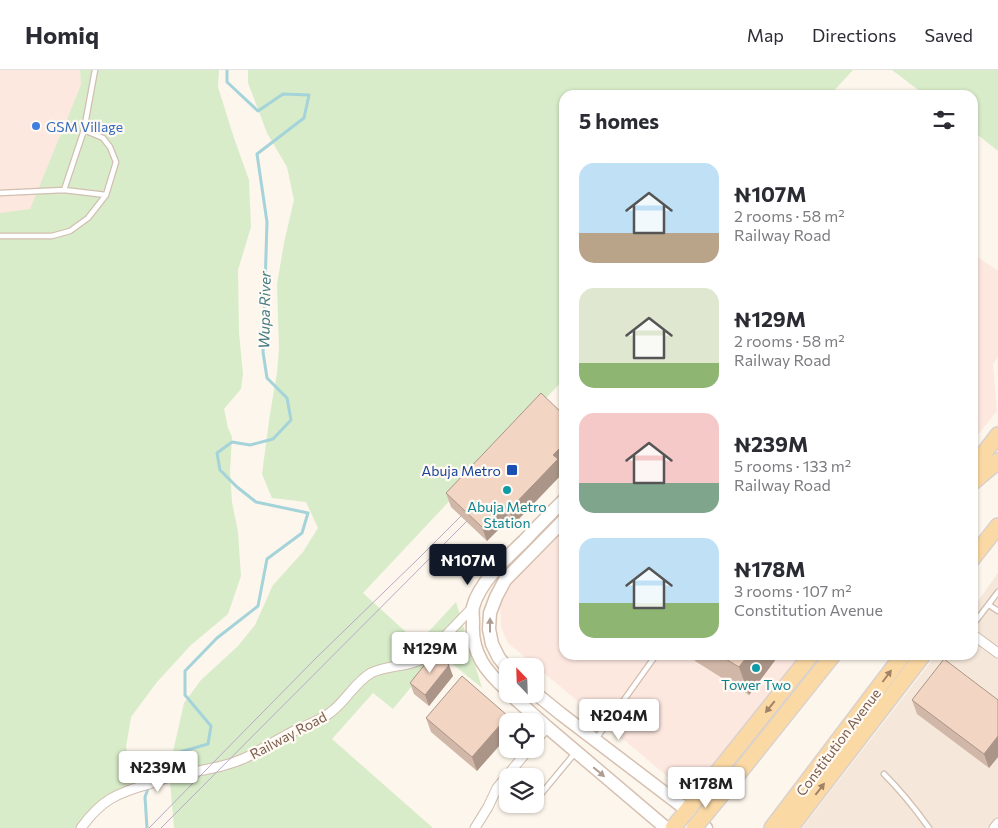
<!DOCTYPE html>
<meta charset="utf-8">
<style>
:root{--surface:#fff;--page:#f7f7f7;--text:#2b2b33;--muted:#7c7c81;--line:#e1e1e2;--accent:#111827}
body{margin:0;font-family:Commissioner,sans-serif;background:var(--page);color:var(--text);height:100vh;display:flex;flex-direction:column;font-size:19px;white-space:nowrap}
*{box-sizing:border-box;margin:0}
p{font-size:16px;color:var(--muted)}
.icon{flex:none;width:28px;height:28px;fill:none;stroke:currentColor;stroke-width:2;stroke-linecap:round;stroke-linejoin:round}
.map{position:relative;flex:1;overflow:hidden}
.details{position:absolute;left:559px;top:20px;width:419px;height:570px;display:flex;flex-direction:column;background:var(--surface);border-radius:15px;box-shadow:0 1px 4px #0004}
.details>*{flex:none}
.needle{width:32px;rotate:337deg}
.tools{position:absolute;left:499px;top:588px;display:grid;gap:10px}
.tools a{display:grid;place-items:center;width:45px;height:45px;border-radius:10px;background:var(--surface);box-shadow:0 1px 4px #0004;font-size:25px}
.price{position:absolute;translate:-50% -42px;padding:0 11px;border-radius:5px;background:#fff;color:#222;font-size:16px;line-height:32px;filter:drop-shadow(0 1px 2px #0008)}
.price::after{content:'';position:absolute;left:50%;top:30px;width:15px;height:11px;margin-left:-8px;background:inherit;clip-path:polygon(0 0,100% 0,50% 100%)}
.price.current{background:var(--accent);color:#fff}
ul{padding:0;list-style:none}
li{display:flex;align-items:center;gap:15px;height:125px;padding:0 20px}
li span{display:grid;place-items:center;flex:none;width:140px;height:100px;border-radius:15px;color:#555}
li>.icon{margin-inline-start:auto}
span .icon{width:60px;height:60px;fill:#fffc;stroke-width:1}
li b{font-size:21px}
h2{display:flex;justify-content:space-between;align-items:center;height:60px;padding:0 20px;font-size:21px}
header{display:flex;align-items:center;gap:30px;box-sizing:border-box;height:70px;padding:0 25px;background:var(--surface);border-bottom:1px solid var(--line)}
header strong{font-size:24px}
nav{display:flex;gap:28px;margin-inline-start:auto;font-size:18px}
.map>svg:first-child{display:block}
.residential{fill:#f5e8da}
.commercial{fill:#fde8e0}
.grass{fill:#d8ecc9}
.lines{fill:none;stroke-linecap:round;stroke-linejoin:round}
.stream{stroke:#a5d3da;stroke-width:3}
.lane-casing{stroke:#d1beb0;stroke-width:7}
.street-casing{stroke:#d1beb0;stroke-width:11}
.secondary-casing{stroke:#d6c0b0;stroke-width:15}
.primary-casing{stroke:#dad1cd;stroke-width:18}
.lane{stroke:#fff;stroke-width:4.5}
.street{stroke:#fff;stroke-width:9}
.secondary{stroke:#fff;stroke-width:12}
.primary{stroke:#fbd9a5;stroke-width:15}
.tram{stroke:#b9a8c9;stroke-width:1}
.primary-bridge-casing{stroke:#dad1cd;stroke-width:18;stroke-linecap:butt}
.primary-bridge{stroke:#fbd9a5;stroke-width:15}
.wall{fill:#d1b7a8}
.shaded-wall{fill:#aa9588}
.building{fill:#f3d5c3;stroke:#aa9588}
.oneway{fill:#af9d94}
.oneway2{fill:#a18267}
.shop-dot{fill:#3f7fe0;stroke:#fffaf3;stroke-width:2}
.transit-dot{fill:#1a4fb4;stroke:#fffaf3;stroke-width:2}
.culture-dot{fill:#0f9aa8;stroke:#fffaf3;stroke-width:2}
.labels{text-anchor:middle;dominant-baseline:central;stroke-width:4.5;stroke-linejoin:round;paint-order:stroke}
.shop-label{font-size:14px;fill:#366cbe;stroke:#fffaf3;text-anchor:start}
.transit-label{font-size:14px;fill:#164399;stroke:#fffaf3;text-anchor:end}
.culture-label{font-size:14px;fill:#0d838f;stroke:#fffaf3}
.street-label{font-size:14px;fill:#7a5c4d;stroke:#fffaf3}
.water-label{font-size:15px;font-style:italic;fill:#437c86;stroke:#fffaf3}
</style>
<header>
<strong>Homiq</strong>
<nav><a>Map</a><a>Directions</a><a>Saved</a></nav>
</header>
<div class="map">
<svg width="998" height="758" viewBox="0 0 998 758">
<rect width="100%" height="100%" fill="#fdf6ec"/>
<path class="residential" d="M998,503V758H802L936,585H972L973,538Z"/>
<path class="commercial" d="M0,0H94L26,156H0Z
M972,183L998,201V287L993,294L997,341L973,371Z
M564,458V585H803L691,726L508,573L501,557L500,533L509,514Z"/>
<path class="grass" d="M80,0H219L218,17L234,68L249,110L251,157L238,200L239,263L243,304L241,319L224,339L228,358L232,367L230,401L232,432L238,462L241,506L228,544L190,576L157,612L131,647L126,677L136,718L120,723L81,758H0V143L30,139L81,15Z
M248,0H853L830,25H564V309L363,523L418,573L456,532L482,618L439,583L393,639L373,623L332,669L433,758H174L169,700L184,633L201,610L238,576L255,555L273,515L303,482L318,458L306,432L272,428L262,404L270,344L277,303L279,278L277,214L284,173L294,130L287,97L267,63L248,13Z
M892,0H998V81L973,61L972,25H925Z"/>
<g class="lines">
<path class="stream" d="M151,711L159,688L208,674L211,656L185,625V601L217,568L258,536L267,489L302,463L308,443L256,432L237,417L220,400L217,383L232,372L250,375L273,369L291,350L287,328L267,308L263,282L267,152L257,84L304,48L309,25L283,24L258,41L227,12V0
M147,758L145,727L149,716"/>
<defs>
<path id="lane" d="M64,120L84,60L95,0
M0,123L64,120L106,125
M0,166H52L70,161L88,148L106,125L116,92L110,77L103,68L84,60
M989,535L998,541
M972,556L998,522
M596,669L656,585
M884,704C902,722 914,737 929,758
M541,724L575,683"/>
<path id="street" d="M972,564L998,583
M535,672L547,657
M81,758C101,730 117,723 149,714C157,711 166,708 174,706C199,700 224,698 247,687C263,679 278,669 294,661C306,655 320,651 331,642C346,631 355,612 371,603C389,594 409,598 425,587L473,537
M475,758L488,737L497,718L529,679
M994,758L998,753"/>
<path id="secondary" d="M508,599L499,588L492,574L489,559L490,543L496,527L505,510L564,450
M508,621C486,602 471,583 473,553C473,548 472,542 473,537C479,513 506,488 524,471C537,457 550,444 564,430
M535,623L561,644L687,740L706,758
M510,624L547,657L666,758"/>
<path id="primary" d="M972,399L998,365
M972,413L998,391
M972,489L998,456
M726,719L833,585
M673,758L811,585
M772,758L903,585
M790,758L923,585"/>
</defs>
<use href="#lane" class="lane-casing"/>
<use href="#street" class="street-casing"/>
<use href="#secondary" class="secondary-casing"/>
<use href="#primary" class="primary-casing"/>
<use href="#lane" class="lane"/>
<use href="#street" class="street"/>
<use href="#secondary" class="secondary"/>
<use href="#primary" class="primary"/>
<path class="tram" d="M550,353L564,338
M149,758L316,588L420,487L471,436
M161,758L477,441"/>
<defs>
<path id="primary-bridge" d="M694,758L726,719"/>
</defs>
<use href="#primary-bridge" class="primary-bridge-casing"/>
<use href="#primary-bridge" class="primary-bridge"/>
</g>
<path class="wall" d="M564,345V394L561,397L563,403L514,454L509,449L487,471L451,437L446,423Z
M693,585H779L749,625L695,591Z
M453,606L429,636L414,624L410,613Z
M912,630H998V687L989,698L917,644Z
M508,646L510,651H508L477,701L431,662L426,648Z"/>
<path class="shaded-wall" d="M564,374V394L561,397L563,403L514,454L509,440L553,385Z
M503,435L509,449L487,471L482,457Z
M748,585H779L749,625L739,597Z
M449,595L453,606L429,636L425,625Z
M508,646L510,651H508V666L477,701L472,687Z
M998,666V687L989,698L984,684Z"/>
<path class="building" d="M541,323L564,345V374L553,385L558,389L509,440L503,435L482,457L446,423Z
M434,583L449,595L425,625L410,613Z
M719,585H748L739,597Z
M944,589L998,630V666L984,684L912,630Z
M462,606L508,646L472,687L426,648Z"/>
<defs><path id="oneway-solid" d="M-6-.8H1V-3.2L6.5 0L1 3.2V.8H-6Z" transform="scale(1.25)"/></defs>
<g class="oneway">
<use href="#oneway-solid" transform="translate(490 555) rotate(-90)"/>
<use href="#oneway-solid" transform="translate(599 702) rotate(40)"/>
</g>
<g class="oneway2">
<use href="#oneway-solid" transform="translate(887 606) rotate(-53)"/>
<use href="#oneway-solid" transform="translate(770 637) rotate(129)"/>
<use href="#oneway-solid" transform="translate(820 719) rotate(-52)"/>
</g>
<circle class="shop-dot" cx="36" cy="56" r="5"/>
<rect class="transit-dot" x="506" y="394" width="12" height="12" rx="2.5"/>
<g class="culture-dot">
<circle cx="507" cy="420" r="5"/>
<circle cx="756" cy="598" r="5"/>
</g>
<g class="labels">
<g class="shop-label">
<text x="46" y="56">GSM Village</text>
</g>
<g class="transit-label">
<text x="501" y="400">Abuja Metro</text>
</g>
<g class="culture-label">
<text x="507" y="436">Abuja Metro<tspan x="507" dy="16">Station</tspan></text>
<text x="756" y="614">Tower Two</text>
</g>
<g class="street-label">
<text transform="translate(288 665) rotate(-28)">Railway Road</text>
<text transform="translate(838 672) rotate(-53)">Constitution Avenue</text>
</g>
<g class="water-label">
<text transform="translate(264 240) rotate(-89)">Wupa River</text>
</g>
</g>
</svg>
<div class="tools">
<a><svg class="needle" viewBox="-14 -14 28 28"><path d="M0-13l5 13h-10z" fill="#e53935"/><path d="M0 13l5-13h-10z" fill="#7c7c81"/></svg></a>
<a><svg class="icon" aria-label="locate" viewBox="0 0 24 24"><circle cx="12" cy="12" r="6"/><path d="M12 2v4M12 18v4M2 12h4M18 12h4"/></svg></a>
<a><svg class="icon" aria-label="layers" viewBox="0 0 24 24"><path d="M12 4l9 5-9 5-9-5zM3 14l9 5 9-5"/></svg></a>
</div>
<b class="price current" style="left:468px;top:516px">₦107M</b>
<b class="price" style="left:430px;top:604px">₦129M</b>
<b class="price" style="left:619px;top:671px">₦204M</b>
<b class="price" style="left:158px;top:723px">₦239M</b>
<b class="price" style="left:706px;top:739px">₦178M</b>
<section class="details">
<h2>5 homes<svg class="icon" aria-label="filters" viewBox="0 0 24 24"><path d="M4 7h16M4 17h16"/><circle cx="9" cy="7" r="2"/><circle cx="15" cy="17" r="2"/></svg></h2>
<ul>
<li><span style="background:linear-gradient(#bfe0f5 70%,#b9a48a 0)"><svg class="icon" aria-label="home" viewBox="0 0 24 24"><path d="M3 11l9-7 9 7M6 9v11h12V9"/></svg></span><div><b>₦107M</b><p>2 rooms · 58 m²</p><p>Railway Road</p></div></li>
<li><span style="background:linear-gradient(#dfe7d0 75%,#8fb573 0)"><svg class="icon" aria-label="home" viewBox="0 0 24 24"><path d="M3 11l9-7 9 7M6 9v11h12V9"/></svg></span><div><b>₦129M</b><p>2 rooms · 58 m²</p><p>Railway Road</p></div></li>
<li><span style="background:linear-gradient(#f6c9c9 70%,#7fa58c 0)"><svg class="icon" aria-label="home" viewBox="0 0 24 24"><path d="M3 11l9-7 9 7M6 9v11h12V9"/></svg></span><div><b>₦239M</b><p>5 rooms · 133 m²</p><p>Railway Road</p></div></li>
<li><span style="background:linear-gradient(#bfe0f5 65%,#8fb573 0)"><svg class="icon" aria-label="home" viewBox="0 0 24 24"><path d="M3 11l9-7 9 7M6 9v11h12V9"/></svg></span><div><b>₦178M</b><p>3 rooms · 107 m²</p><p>Constitution Avenue</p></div></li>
</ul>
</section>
</div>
